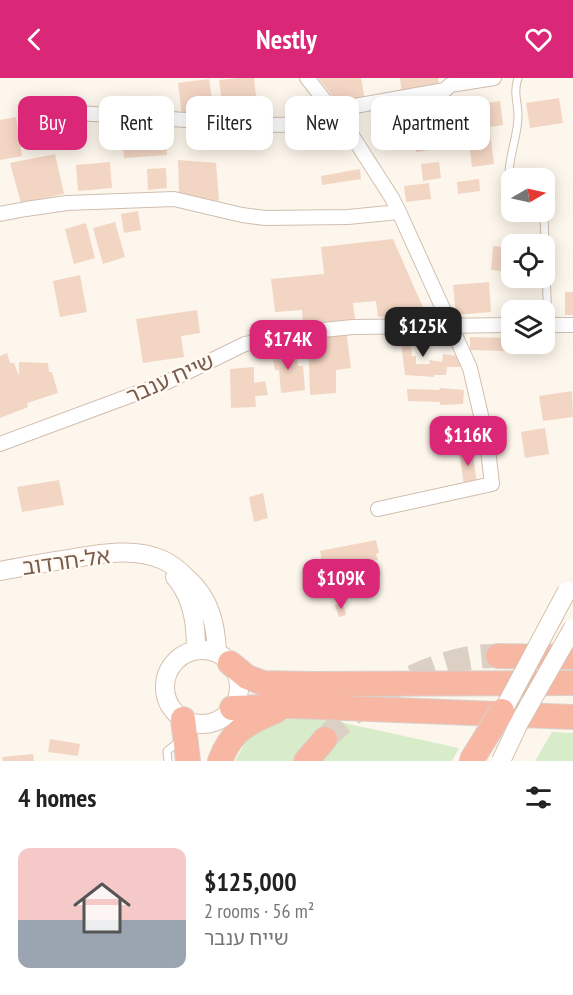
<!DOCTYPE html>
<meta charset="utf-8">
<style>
:root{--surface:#fff;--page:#f2f2f2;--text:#222;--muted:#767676;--line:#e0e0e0;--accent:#db2777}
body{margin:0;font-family:"PT Sans Narrow","Noto Sans Hebrew",sans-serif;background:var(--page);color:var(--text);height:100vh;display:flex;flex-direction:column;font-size:22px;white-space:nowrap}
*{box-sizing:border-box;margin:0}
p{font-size:20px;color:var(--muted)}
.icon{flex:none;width:33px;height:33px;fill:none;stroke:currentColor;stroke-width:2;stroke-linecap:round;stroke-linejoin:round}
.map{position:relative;height:683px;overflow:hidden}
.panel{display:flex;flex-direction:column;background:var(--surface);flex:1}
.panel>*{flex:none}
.banner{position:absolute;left:18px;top:18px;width:537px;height:54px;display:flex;gap:12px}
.needle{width:39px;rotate:81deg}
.fabs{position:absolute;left:501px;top:90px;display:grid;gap:12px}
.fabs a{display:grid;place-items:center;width:54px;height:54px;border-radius:12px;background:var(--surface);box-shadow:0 3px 15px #0003;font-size:30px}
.price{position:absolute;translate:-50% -51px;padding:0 14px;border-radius:12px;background:var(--accent);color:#fff;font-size:20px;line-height:39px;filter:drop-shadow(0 2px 3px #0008)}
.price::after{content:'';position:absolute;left:50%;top:36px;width:18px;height:14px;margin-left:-9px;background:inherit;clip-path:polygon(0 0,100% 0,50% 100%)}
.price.selected{background:#222;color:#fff}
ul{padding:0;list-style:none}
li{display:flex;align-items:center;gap:18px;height:150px;padding:0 18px}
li+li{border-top:2px solid var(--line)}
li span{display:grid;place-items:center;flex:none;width:168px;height:120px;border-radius:12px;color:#555}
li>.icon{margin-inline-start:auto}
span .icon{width:72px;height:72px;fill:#fffc;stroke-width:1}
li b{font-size:26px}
h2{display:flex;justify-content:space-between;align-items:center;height:72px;padding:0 18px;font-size:26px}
.tag{padding:0 21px;border-radius:12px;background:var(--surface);box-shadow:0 3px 15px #0003;font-size:21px;line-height:54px}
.tag.selected{background:var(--accent);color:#fff}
header{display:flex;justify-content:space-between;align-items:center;height:78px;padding:0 18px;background:var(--accent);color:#fff;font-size:27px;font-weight:600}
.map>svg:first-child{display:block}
.green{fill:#d8ecc9}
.building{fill:#f3d5c3}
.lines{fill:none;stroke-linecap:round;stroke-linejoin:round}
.highway-tunnel{stroke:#dcd0c4;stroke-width:24;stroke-dasharray:24 12;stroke-linecap:butt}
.lane-casing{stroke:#d1beb0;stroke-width:9}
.street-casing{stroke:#d1beb0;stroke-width:16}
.secondary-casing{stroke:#d6c0b0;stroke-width:20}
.highway-casing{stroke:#dad1cd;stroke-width:26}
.lane{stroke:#fff;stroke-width:7}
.street{stroke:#fff;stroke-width:14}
.secondary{stroke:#fff;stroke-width:18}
.highway{stroke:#f7b7a3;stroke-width:24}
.secondary-bridge-casing{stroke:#d6c0b0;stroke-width:20;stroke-linecap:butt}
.highway-bridge-casing{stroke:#dad1cd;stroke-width:26;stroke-linecap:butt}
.secondary-bridge{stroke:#fff;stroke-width:18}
.highway-bridge{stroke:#f7b7a3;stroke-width:24}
.labels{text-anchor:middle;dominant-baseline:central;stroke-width:5;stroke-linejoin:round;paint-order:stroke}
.street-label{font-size:22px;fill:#7a5c4d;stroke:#fffaf3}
</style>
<header><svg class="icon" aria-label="back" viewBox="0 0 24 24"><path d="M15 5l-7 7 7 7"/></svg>Nestly<svg class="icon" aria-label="heart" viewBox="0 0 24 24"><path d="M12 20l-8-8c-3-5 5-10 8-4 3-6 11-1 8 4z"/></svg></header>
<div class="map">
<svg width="573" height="683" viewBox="0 0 573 683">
<rect width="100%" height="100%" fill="#fdf6ec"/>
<path class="green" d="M303,636L459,670L452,683H235L249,658L273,647Z
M552,654L573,655V683H535Z"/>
<path class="building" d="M238,0H254L258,35L224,39L219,2Z
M318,0H361L365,21L337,24Z
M400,0H438L440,12L402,16Z
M209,1L214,34L182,38L178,5Z
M559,20L563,45L530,50L526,25Z
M50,22L54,45L36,48L32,25Z
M500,23L503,47L472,52L469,28Z
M462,31L464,47L451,49L449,32Z
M441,37L445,70L416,74L412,40Z
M16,39L22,78L0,82V42Z
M74,47L78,70L63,72L59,49Z
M165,52L167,77L124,80L122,54Z
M490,53L494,86L472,89L468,55Z
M55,76L64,116L21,125L10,85Z
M178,82L216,85L219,123L179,117Z
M110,84L112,110L78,113L76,87Z
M439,84L441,100L423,103L421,86Z
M166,90L167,110L148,112L147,91Z
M360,91L361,101L322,107L321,98Z
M479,101L480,113L458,116L457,104Z
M429,105L431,121L406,124L404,108Z
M138,133L141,152L124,155L121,136Z
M115,144L125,179L103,186L93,150Z
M86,145L95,180L74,186L65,151Z
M393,161L425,234L378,239L376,223L353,225L355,241L303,246L302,232L275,234L271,201L324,196L321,169Z
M493,168L512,170V194L491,192Z
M80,197L87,234L60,239L53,203Z
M489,204L491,234L456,237L453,207Z
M565,214H573V237H565Z
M197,232L200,255L181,258L184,279L143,285L136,241Z
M413,248L417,267L411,268L412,278H416V286H430L429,282L442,284L443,276L459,278L463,289H447L446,297H434V299L405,297L399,249Z
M346,251L351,290L336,292V315L310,317L308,254Z
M470,259L512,260V266H540V274L470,272Z
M284,268L285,276L296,275L298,288H303L305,312L281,315L279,292H275L271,270Z
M7,275L10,285H14L19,298V284L48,285L49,294H52L58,315L27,325L28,329L0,340V278Z
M254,289V305L265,303L268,317L255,318L256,329L231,330L230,291Z
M440,310L464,312L463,326L440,327V324L408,323L407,311L439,312Z
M572,313L573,339L543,343L539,318Z
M545,350L549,376L525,380L521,354Z
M472,371L477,406L464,407L459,372Z
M59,402L64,427L22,434L17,409Z
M263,415L268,440L254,444L249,419Z
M376,462L379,475L376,476L378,482L356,487L357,491L338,495V502L355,499L357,505L340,510L335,505L326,507L320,473Z
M378,485L381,497L369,499V504L361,506L360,497L371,495L370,487Z
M343,525L346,537L339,539L335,527Z
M50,661L80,666L78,678L48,674Z
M33,676L34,683H3L2,679Z"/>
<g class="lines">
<path class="highway-tunnel" d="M325,661C337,649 350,636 364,627C398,602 455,576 498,578"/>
<defs>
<path id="lane" d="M512,115C503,87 518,64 518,38C518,23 513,15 518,0
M541,134L544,138L548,247
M168,683L167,673L181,662"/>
<path id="street" d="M307,0L351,56L392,120L399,134L470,290L487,363L492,406L378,431
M332,32L445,12L450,7L494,0
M62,34L265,47L343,46
M0,136L26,131L67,125L174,121L242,137L265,140L348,139L399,134
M544,247H573
M0,366L167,304L245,266L313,253L353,249L512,247"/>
<path id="secondary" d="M0,493C21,489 42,485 63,482C95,477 132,468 163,482C172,486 181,494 188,501C210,521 216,546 217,575
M175,499C193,520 196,546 196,572
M165 609a37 37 0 1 1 74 0a37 37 0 1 1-74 0Z"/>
<path id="highway" d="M498,578L573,579
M230,585L247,599L263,605L312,606L573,605
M232,630L289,628L319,629L573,639
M183,641L188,683
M220,683C231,653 247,645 276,633
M306,683L325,661"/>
</defs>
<use href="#lane" class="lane-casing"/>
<use href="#street" class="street-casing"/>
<use href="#secondary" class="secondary-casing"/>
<use href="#highway" class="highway-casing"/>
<use href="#lane" class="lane"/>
<use href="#street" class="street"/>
<use href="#secondary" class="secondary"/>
<use href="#highway" class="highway"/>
<defs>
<path id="secondary-bridge" d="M497,644L567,513
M501,683L520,643L573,550"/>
<path id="highway-bridge" d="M471,683L502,633"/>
</defs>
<use href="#secondary-bridge" class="secondary-bridge-casing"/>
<use href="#highway-bridge" class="highway-bridge-casing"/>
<use href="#secondary-bridge" class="secondary-bridge"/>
<use href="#highway-bridge" class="highway-bridge"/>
</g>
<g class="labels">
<g class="street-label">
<text transform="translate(170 300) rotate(-24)">שייח ענבר</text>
<text transform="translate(66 483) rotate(-8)">אל-חרדוב</text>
</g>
</g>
</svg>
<div class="fabs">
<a><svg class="needle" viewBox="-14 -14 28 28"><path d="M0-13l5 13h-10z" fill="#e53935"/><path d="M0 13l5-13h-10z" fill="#767676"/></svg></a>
<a><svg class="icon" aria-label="locate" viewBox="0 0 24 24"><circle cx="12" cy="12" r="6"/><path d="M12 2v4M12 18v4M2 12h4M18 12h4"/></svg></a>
<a><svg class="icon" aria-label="layers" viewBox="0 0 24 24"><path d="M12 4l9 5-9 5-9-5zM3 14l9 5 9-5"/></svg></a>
</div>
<b class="price selected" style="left:423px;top:280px">$125K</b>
<b class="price" style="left:288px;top:293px">$174K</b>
<b class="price" style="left:468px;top:389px">$116K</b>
<b class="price" style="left:341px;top:532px">$109K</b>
<div class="banner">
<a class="tag selected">Buy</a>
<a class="tag">Rent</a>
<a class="tag">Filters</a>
<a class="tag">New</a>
<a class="tag">Apartment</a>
</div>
</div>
<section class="panel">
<h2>4 homes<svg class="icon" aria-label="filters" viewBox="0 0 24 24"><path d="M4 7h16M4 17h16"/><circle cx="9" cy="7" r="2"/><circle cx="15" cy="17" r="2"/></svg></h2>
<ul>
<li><span style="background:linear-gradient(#f6c9c9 60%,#9aa5b1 0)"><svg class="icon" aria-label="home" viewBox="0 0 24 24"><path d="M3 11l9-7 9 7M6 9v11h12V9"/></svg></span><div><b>$125,000</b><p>2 rooms · 56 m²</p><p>שייח ענבר</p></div></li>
</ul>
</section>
